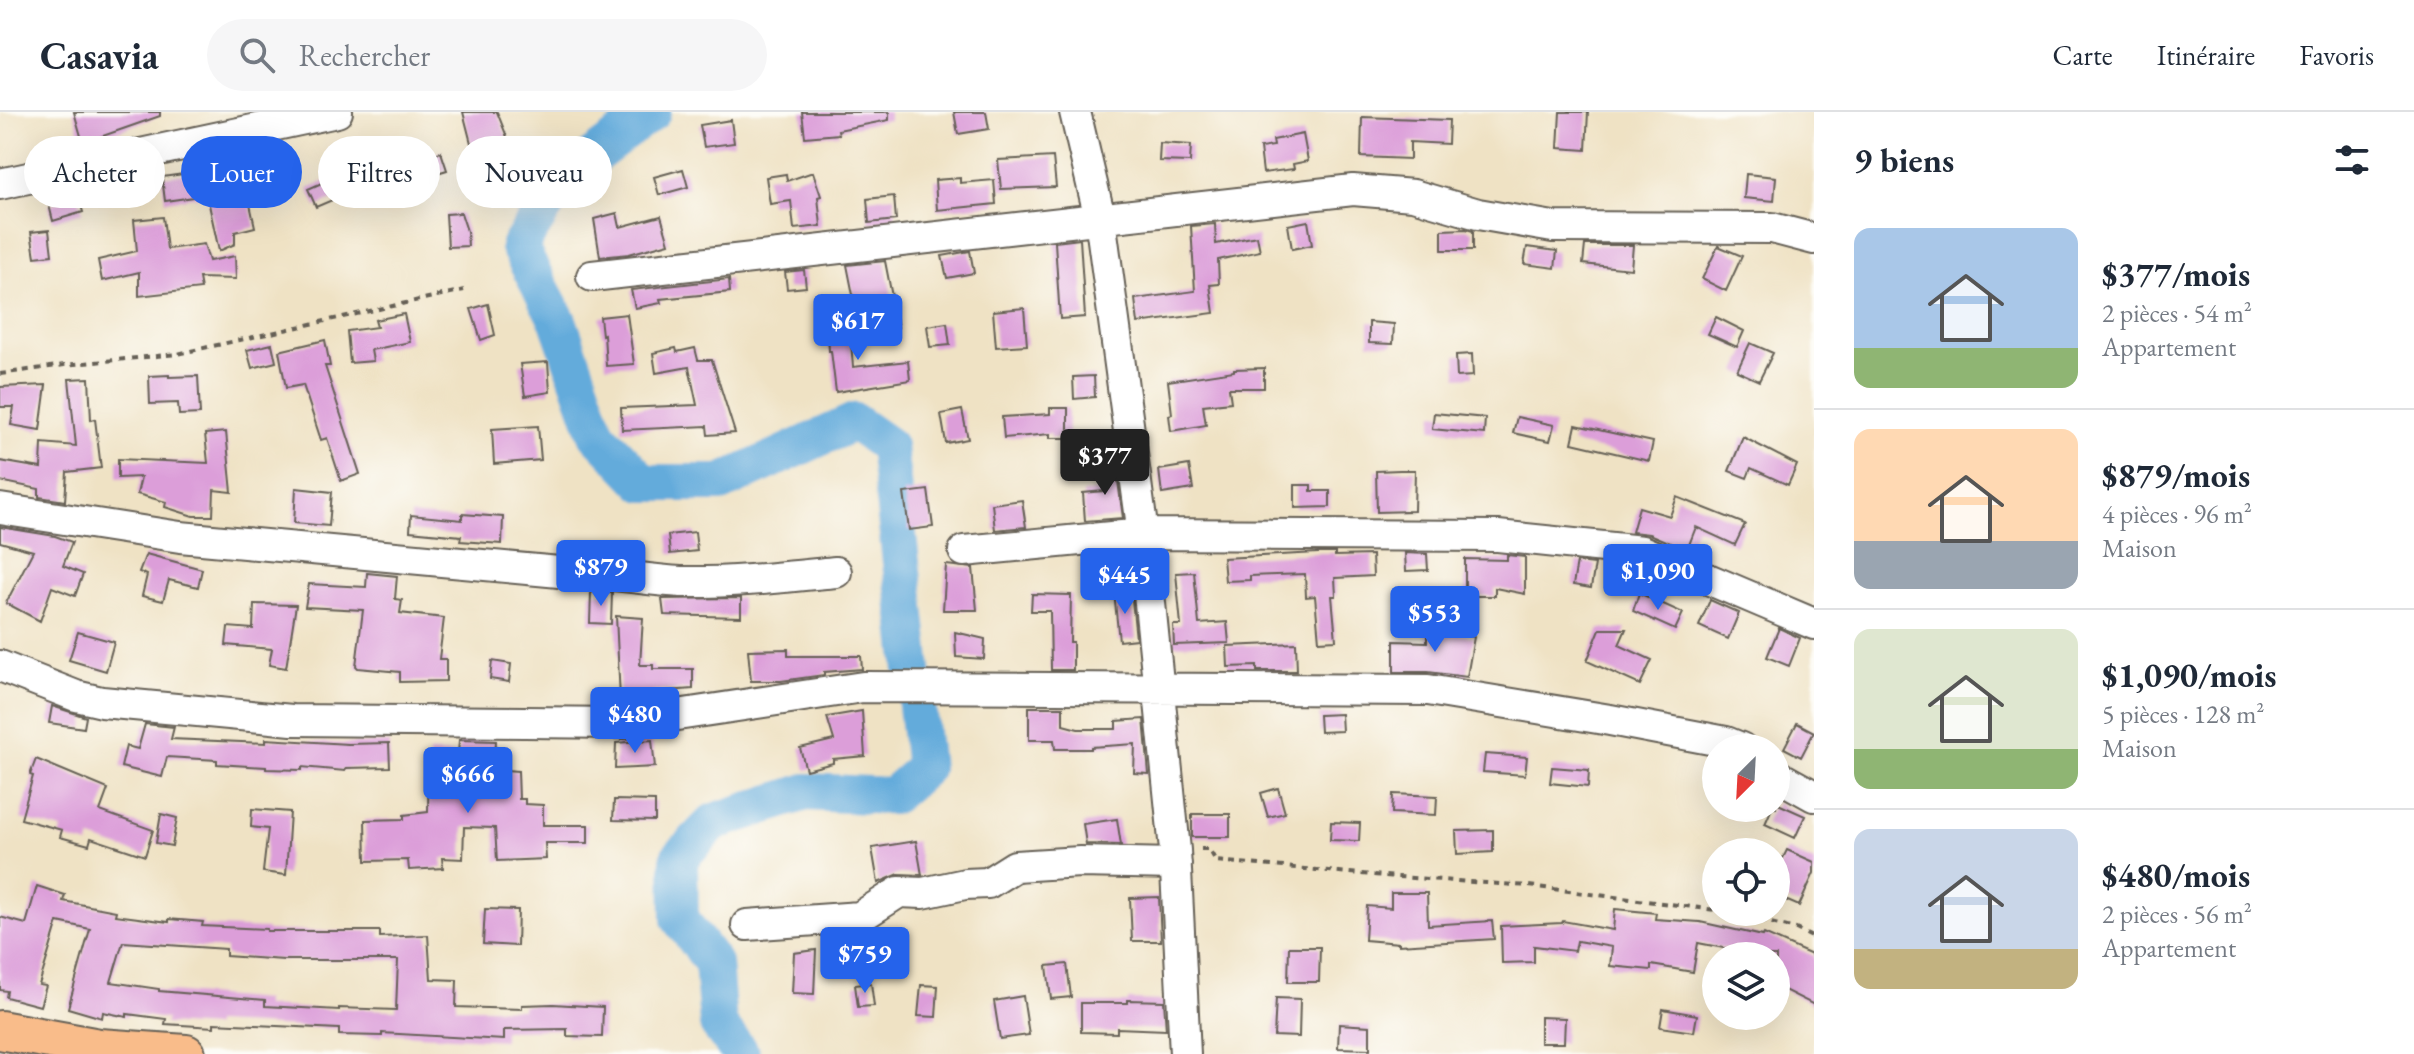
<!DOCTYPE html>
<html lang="fr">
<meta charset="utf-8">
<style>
:root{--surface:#fff;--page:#f6f6f7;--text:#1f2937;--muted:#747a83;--line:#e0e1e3;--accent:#2563eb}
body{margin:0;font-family:"EB Garamond",serif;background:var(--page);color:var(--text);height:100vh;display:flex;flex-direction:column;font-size:30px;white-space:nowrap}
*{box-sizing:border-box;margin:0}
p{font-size:26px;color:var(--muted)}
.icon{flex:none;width:44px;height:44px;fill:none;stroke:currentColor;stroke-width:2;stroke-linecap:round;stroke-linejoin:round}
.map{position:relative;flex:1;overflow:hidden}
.side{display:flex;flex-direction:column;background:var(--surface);width:600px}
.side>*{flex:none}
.guide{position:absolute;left:24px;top:24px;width:760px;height:72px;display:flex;gap:16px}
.needle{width:52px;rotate:204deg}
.tools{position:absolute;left:1702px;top:622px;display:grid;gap:16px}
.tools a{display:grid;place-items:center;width:88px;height:88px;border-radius:50%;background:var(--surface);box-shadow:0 8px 32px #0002;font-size:40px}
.price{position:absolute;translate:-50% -68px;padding:0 18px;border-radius:8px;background:var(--accent);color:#fff;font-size:26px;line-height:52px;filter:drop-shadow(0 2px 4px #0008)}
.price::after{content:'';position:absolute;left:50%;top:48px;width:24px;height:18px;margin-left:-12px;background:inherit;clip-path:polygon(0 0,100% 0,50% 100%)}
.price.current{background:#222;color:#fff}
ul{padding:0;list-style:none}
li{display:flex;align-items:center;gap:24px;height:200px;padding:0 40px}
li+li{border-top:2px solid var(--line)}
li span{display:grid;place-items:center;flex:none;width:224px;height:160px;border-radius:16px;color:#555}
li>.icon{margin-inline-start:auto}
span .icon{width:96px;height:96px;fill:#fffc;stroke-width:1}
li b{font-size:34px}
h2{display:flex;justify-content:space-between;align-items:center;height:96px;padding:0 40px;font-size:34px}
.chip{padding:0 28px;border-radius:36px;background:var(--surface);box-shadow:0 8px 32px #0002;font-size:28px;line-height:72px}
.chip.current{background:var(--accent);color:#fff}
header{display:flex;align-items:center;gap:48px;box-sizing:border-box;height:112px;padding:0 40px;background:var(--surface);border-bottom:2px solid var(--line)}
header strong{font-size:38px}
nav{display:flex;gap:44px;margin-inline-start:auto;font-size:28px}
.search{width:560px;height:72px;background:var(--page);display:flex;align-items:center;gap:20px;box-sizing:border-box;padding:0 28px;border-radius:44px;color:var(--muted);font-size:30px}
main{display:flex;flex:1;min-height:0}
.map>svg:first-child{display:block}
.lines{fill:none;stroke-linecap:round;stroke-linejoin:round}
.river{stroke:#64abdb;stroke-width:38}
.building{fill:#dc9ed9;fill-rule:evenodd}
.minor-casing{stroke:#666157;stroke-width:34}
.major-casing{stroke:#666157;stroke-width:42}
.path{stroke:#666157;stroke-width:4;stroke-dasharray:6 6;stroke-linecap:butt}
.minor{stroke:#fff;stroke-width:30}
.major{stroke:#f9bc8a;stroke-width:38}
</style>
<header>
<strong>Casavia</strong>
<div class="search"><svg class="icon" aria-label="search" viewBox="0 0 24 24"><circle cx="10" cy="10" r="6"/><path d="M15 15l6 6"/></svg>Rechercher</div>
<nav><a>Carte</a><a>Itinéraire</a><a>Favoris</a></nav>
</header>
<main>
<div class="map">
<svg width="1814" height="942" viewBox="0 0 1814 942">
<rect width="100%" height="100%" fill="#fdfcf7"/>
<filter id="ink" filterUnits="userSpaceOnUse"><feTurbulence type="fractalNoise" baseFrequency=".0125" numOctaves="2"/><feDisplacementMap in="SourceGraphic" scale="16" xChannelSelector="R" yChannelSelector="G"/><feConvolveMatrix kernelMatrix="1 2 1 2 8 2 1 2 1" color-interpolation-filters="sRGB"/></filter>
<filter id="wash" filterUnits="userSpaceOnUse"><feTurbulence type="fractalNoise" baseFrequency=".006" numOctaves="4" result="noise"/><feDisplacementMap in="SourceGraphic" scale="32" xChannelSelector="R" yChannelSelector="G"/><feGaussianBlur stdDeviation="1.8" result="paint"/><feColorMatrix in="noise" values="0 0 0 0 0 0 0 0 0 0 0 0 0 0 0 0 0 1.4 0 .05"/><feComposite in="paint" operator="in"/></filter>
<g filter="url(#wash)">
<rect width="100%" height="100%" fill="#efe2c4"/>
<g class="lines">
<path class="river" d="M652,0L563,67L519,135L558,209L597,322L644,371H721L854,310L888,334L924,656L892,684L806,680L714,710L679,746L680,807L713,851L718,912L741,942"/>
</g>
<g id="blocks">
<path class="building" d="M74,0H160V4L83,31Z
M463,0H497L509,30L474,43Z
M802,0H889V8L838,18L839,22L805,25Z
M954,0H986L989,17L958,22Z
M1560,0H1588L1586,38L1558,36Z
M1362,5L1449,8L1448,32L1410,30V47L1361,45Z
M731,8L734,31L704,35L700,13Z
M1303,22L1308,49L1293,52L1294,57L1263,61L1260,36L1274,34L1273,28Z
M1160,31L1191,33L1190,50L1159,49Z
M441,40L447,58L424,65L418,47Z
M1053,45L1056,75L1001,77L998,48Z
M241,51L255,115L235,120V132L219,139L207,83L165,89L162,65L198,60V63Z
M683,57L688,75L659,83L654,65Z
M813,60L821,84L818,85L821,114L794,117L791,89L770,92L766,65L786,62L787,69Z
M342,62L351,80L316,95L308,77Z
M1746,62L1776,65L1774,89L1744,86Z
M960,66V71L994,68L996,92L937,98L935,68Z
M78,84L83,100L53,109L49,93Z
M894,84L896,108L869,111L867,87Z
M461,101L467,119L468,134L448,135L446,102Z
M617,101L620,115L661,104L669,131L629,142L600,145L594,107Z
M163,105L167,137L204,132L209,149L235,144L236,167L199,166L201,177L139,184V160L102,169L98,148L137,139L134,108Z
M1308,109L1312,133L1292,137L1288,113Z
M1215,112L1216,132L1257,124L1260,139L1218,148L1219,172L1210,173L1214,201L1138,211L1135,187L1195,179L1191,114Z
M1466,117L1473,119V138H1442V118Z
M49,118L52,143L35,145L31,120Z
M1080,127L1085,205L1060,207L1055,130Z
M1585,133H1633L1631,157L1583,152Z
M1718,134L1742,144L1726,179L1702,167Z
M1527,135L1557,139L1555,156L1524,152Z
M970,139L974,161L947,166L942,144Z
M885,149L898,215L860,218L847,153Z
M804,158L806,175L787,177L785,160Z
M729,167L730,180L660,187L661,191L635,196L631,178Z
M488,192L495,223L481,228L471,197Z
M1024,196L1027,233L996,235L993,199Z
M404,202L410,230L371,238L373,249L350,251L347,219L377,215L375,208Z
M627,202L634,252L606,254L604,222L602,223L600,205Z
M849,205L853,255L908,249L910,268L836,280L831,239H829L827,206Z
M1716,205L1744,219L1737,235L1708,222Z
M1369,210L1394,212L1393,232L1369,231Z
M947,211L950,233L930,235L927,214Z
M325,228L330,254H325L360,362L341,369L327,326L321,328L303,273L286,276L279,239Z
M1750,231L1773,241L1759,269L1737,259Z
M272,232L276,250L252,256L247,238Z
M676,236L677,240L695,236L698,248H712L735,321L708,323L707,314L622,318L621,296L697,293L689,255L656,261L653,241Z
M1472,242L1473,264L1457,265L1456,243Z
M548,250L550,280L525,284L520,252Z
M1264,256V276H1229L1231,290L1203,293L1206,313L1171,319L1169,303L1172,302L1168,269L1234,259V257Z
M169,263V265L198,264L200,302L179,303L178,291L150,292L149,264Z
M1094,264L1095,285L1074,287L1073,265Z
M89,266L91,308L95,307L101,356L67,360L65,389L39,385V377L0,369V349L41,356L42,331L76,334L69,267Z
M46,273L40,318L11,313L14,295H0V275Z
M1050,296H1068V326H1050V322L1004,326L1002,305L1050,302Z
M962,298L968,327L946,331L941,302Z
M1434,301L1485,306L1484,322L1432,317Z
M1517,305L1554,313L1550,329L1513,321Z
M1576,313L1653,330L1649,349L1572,331Z
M538,314L541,348L494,352L492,317Z
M226,320L232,380L214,378L213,404H193L165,395L166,390L137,382L141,365L118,366V347L208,351L205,322Z
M1743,325L1797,353L1788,373L1751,356L1747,366L1729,359Z
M1115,347L1123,406L1085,409L1083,381L1104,379L1102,348Z
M1189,353L1193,377L1162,382L1159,358Z
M1400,358H1415L1414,399L1377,400L1376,359Z
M1295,373H1311V379H1330V395L1295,396Z
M296,376L332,380L329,414L294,411Z
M928,378L933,415L909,418L904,381Z
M1677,385L1745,412L1735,433L1696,415L1687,438L1649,422L1632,420L1639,395L1670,404Z
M1022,388L1026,415L995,418L992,392Z
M462,402L503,405L502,432L460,429L461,424L410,419L411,403L462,408Z
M0,415L55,424L72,430L63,454L83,462L75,484L52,475L40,509L6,491L33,439L0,430Z
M695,420L697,439L670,442L668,423Z
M1318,441H1335V444L1372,443L1373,464L1335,466L1336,484H1332L1336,528L1319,529L1315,484L1306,485L1305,462L1250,464V468L1225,469L1223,446Z
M1405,441L1427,442L1428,458L1406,459Z
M146,442L202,457L198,475L169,468L163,489L142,484L147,463L139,460Z
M1507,443L1525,445V482L1495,476V484H1465V447L1507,448Z
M1577,450L1595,452L1591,476L1573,473Z
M946,453L973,456L977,498H943Z
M1194,460L1199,512L1227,510L1229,531L1174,533L1173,513H1181L1176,461Z
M367,461L397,464L395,487L402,488L400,501L444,506L439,547H446V569L400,570V560L358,556L356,554L363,498L305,495L309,472L366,475Z
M1131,478L1136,527L1119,529L1114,480Z
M591,480L612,481L611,512L590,511Z
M1639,481L1683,501L1675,518L1633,499Z
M1032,482L1071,483L1070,530H1073V558H1051L1050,499H1031Z
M741,486V505L664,503L662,487Z
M1710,488L1739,501L1728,527L1699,514Z
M254,492L296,493L286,556L269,553L272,537L226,533L228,515L253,517Z
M616,504L643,506L640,553H653V557H693V577L653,580V583L620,587Z
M1779,516L1800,526L1789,554L1767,545Z
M1600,517H1626L1619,533L1652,548L1640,573L1587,549Z
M1427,518H1453V521L1474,525L1467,565L1428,560H1394V529L1427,530Z
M78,520L114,530L106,559L69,548Z
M955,520L985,527L984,547L956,545Z
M1296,531L1297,559H1257V554L1228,555L1227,534Z
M788,537V544H861L862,557L824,560V563L781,569H751L748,538Z
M492,549L511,552L509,570L490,567Z
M52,594L86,605L84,616L49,611Z
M1029,595H1063V613L1078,617H1116V609L1144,607L1149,662L1134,661L1135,632L1091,635V637H1055L1054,628H1029Z
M862,599L865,644L833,647V651L806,658L800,636L834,628L827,605Z
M1341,602L1342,619L1320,620L1319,603Z
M1797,611L1814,620L1801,645L1784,636Z
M145,612L174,615L171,627L266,631V627L348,632L389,631L390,655L346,656L345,659L302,655V658L266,657V655L217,652V648L167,645L162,665L121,655L126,634L138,637Z
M459,628L496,629L494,657L518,659L519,687H525V692L543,693V713H588V731H545L546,747L497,749L495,716L464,715L463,747L442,746L443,756L409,758L408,748L366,749L365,708L404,707V703L428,700L429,641L458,642Z
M652,628L655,655L615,657L616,631Z
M1485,642L1527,645L1525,663L1483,660Z
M36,647L108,677L100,699L153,718L145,744L91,726L89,733L60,725L62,718L21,707L33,664L30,663Z
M1552,655L1589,658L1588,675L1550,671Z
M1278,676L1285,701L1268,705L1261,681Z
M1393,682L1437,684L1436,703L1392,701Z
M614,688L655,689V709L613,708Z
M1776,691L1805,704L1795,726L1765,712L1772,696H1776Z
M252,697L290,700L286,763L263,760L268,717L251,715Z
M161,702L177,706L172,734L156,731Z
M1192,702H1230V725H1192Z
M1117,707L1121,733L1086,732L1083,712Z
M1331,710L1360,711L1359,729L1330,728Z
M1493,718V740L1457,742L1456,719Z
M916,729L922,763L899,762L878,771L872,736Z
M1787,738L1814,750V761L1799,794L1776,784V760Z
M37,774L65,783L63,789L116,799L115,803L169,810V807L203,810L202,814L267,817V819H380V825L428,823L431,867L457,868L456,895L522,897V893L553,892L603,895L602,925L567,924V917L504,918V928L382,921V924L339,923V917L214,911V915L165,912L166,907L127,902V905L103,900L102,906L68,896L90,817L58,810L39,873L46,874L40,894L6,885L7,879L0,878V805L26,812ZM123,830L226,837V844L284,848H398L396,898L339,896V898L265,894V888L159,879V877L111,870Z
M1391,781H1427L1428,813L1492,809L1494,827L1399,833V831L1365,828L1367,794L1391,796Z
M1159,785L1161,829H1132L1130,786Z
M485,797L518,798L517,834L483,832Z
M1615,797L1656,801L1655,807L1700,810L1763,824L1764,822L1814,844H1811L1814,845V893L1776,874V844H1757L1734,834V838L1698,831L1693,860L1651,853V858L1610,854L1612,835L1577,829L1575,839L1534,834V850L1502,851L1501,814L1562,811L1563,809L1613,818Z
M1289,835H1320L1319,870H1288Z
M816,838L814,882L792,881L794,841Z
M1067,852L1071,885L1051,887L1047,854Z
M871,871L874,894L858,895L855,873Z
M921,873L938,874L936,905L918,904Z
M1023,884L1029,923L1000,927L994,889Z
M1276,886L1300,887L1299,925L1274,924Z
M1128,888L1164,889L1166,918L1117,916V921L1081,920V891H1128Z
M1663,897L1697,903L1694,920L1660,915Z
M1540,905L1565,906L1564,931H1540Z
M1339,912L1370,914V937L1338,936Z"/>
</g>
</g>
<g filter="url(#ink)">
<use href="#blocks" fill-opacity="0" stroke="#666157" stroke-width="2"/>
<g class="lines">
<defs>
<path id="minor" d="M1075,0L1100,106L1143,422L1175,738L1185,942
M0,72L337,0
M592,164L1353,78L1413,83L1478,102L1553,115L1772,116L1814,127
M0,397L180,425L570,461C609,460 643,468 681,470C732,471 785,465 836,460
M964,439L1143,422L1498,424L1642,439L1814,512
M0,554L76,584L102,590L292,608L624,611L863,575L1428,578L1610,608L1726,630L1741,636
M1776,663L1814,684
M747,813L860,805L899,780L923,781L965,772L988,771L1015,754L1080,750L1176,752"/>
<path id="major" d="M0,918L99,936L186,942"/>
</defs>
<use href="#minor" class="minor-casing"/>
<use href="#major" class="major-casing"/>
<path class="path" d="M0,262L64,253L177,242L464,178
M1201,737H1209L1216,749L1384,764L1529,774L1716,798
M1725,800L1796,817L1814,826"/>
<use href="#minor" class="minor"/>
<use href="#major" class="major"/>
</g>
</g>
</svg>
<div class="tools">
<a><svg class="needle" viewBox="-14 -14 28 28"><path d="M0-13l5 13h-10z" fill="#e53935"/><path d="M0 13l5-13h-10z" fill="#747a83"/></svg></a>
<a><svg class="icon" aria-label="locate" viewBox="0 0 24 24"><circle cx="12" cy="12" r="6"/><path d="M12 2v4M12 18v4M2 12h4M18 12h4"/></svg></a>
<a><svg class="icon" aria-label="layers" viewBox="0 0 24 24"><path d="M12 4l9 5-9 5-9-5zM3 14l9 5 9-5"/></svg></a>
</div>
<b class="price" style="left:858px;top:250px">$617</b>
<b class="price current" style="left:1105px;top:385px">$377</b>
<b class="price" style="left:601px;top:496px">$879</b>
<b class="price" style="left:1658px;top:500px">$1,090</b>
<b class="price" style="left:1125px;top:504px">$445</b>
<b class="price" style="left:1435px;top:542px">$553</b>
<b class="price" style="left:635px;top:643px">$480</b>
<b class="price" style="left:468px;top:703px">$666</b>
<b class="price" style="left:865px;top:883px">$759</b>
<div class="guide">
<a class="chip">Acheter</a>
<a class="chip current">Louer</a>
<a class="chip">Filtres</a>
<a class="chip">Nouveau</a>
</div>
</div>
<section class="side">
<h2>9 biens<svg class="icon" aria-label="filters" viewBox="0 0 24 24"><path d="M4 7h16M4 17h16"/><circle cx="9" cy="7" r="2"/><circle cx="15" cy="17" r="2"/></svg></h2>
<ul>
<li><span style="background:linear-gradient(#a9c7e8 75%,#8fb573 0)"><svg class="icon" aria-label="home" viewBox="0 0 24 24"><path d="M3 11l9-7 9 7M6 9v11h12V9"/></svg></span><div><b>$377/mois</b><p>2 pièces · 54 m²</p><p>Appartement</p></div></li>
<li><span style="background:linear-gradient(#ffd9b3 70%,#9aa5b1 0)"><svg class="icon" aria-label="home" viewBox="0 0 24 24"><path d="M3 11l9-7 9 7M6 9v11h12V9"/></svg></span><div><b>$879/mois</b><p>4 pièces · 96 m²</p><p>Maison</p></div></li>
<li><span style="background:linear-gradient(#dfe7d0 75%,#8fb573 0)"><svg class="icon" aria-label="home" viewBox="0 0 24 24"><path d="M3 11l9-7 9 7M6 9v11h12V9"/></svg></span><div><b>$1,090/mois</b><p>5 pièces · 128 m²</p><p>Maison</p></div></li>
<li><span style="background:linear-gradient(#c9d6e8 75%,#c2b280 0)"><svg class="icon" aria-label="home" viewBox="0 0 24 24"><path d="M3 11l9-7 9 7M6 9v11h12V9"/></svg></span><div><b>$480/mois</b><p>2 pièces · 56 m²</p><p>Appartement</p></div></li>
</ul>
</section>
</main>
